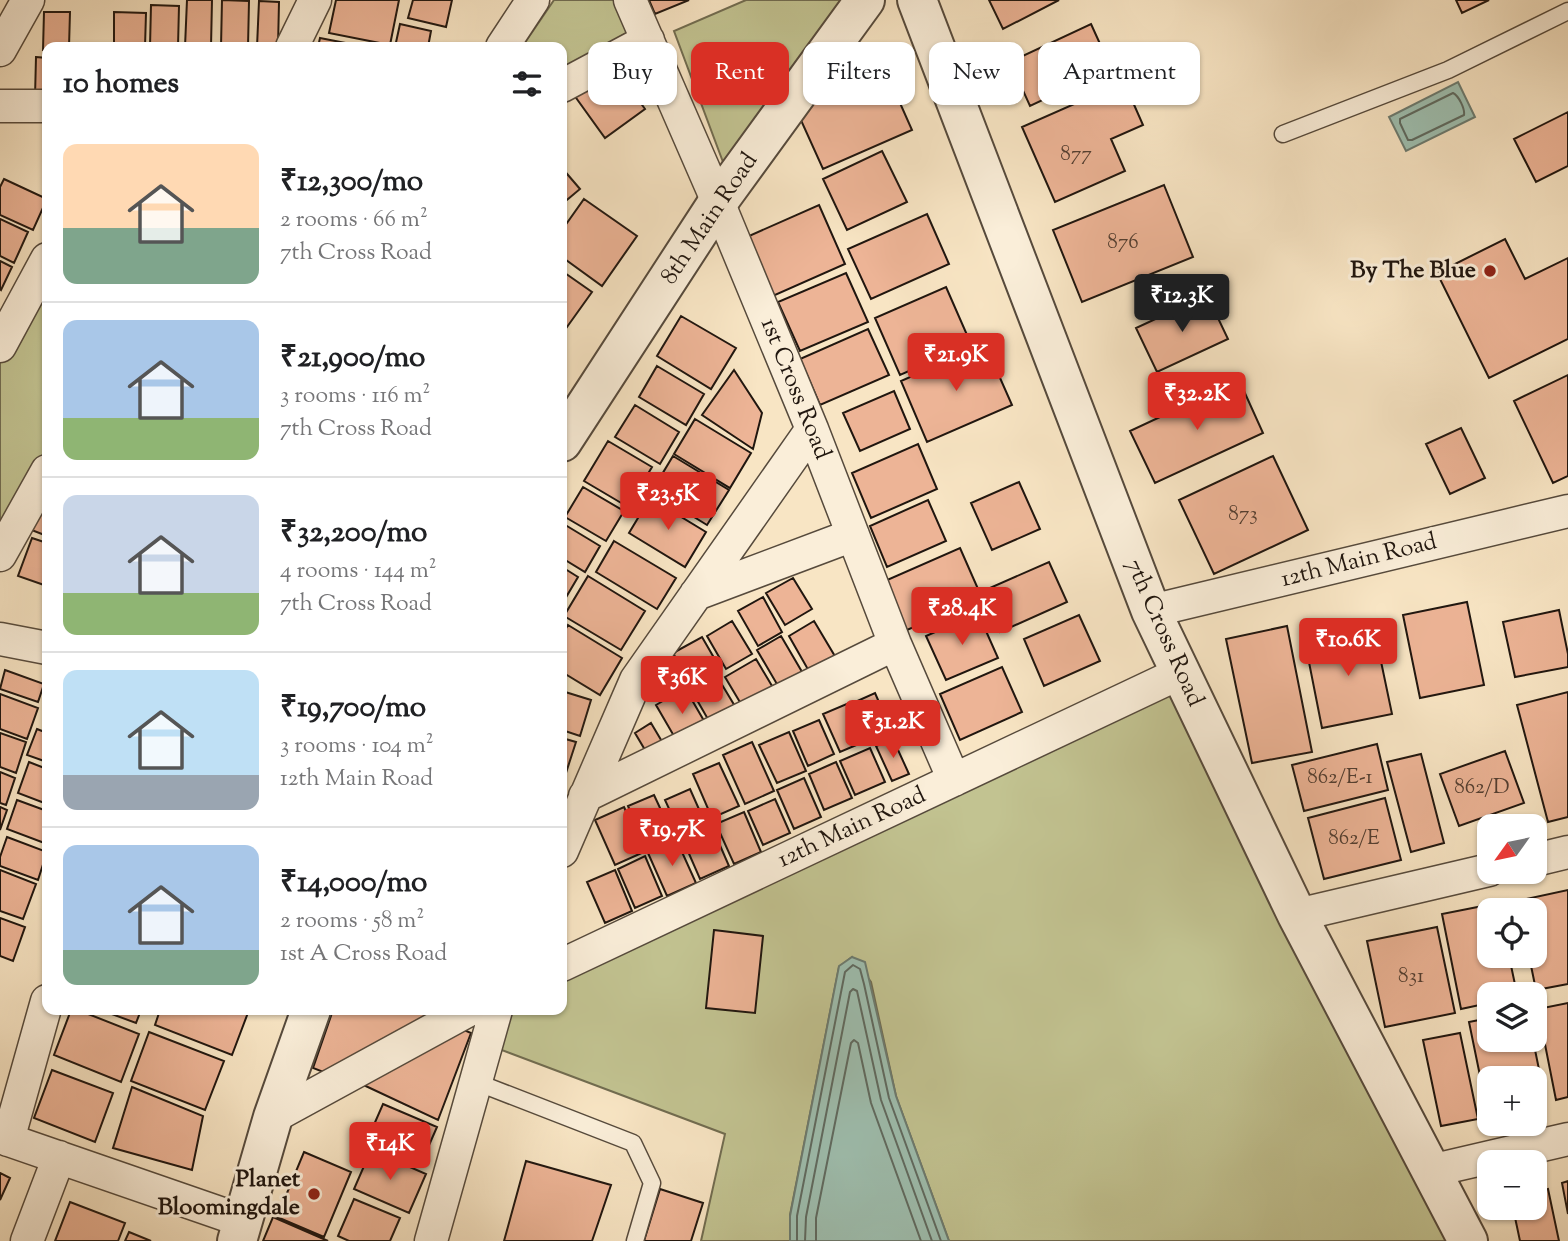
<!DOCTYPE html>
<meta charset="utf-8">
<style>
:root{--surface:#fff;--page:#f2f2f2;--text:#202124;--muted:#757577;--line:#e0e0e0;--accent:#d93025}
body{margin:0;font-family:"Sorts Mill Goudy",serif;background:var(--page);color:var(--text);height:100vh;display:flex;flex-direction:column;font-size:26px;white-space:nowrap}
*{box-sizing:border-box;margin:0}
p{font-size:23px;color:var(--muted)}
.icon{flex:none;width:38px;height:38px;fill:none;stroke:currentColor;stroke-width:2;stroke-linecap:round;stroke-linejoin:round}
.map{position:relative;flex:1;overflow:hidden}
.side{position:absolute;left:42px;top:42px;width:525px;height:973px;display:flex;flex-direction:column;background:var(--surface);border-radius:14px;box-shadow:0 2px 5px #0004}
.side>*{flex:none}
.guide{position:absolute;left:588px;top:42px;width:665px;height:63px;display:flex;gap:14px}
.needle{width:46px;rotate:237deg}
.buttons{position:absolute;left:1477px;top:814px;display:grid;gap:14px}
.buttons a{display:grid;place-items:center;width:70px;height:70px;border-radius:14px;background:var(--surface);box-shadow:0 2px 5px #0004;font-size:35px}
.price{position:absolute;translate:-50% -60px;padding:0 16px;border-radius:7px;background:var(--accent);color:#fff;font-size:23px;line-height:46px;filter:drop-shadow(0 2px 4px #0008)}
.price::after{content:'';position:absolute;left:50%;top:42px;width:21px;height:16px;margin-left:-10px;background:inherit;clip-path:polygon(0 0,100% 0,50% 100%)}
.price.selected{background:#222;color:#fff}
ul{padding:0;list-style:none}
li{display:flex;align-items:center;gap:21px;height:175px;padding:0 21px}
li+li{border-top:2px solid var(--line)}
li span{display:grid;place-items:center;flex:none;width:196px;height:140px;border-radius:14px;color:#555}
li>.icon{margin-inline-start:auto}
span .icon{width:84px;height:84px;fill:#fffc;stroke-width:1}
li b{font-size:30px}
h2{display:flex;justify-content:space-between;align-items:center;height:84px;padding:0 21px;font-size:30px}
.chip{padding:0 24px;border-radius:14px;background:var(--surface);box-shadow:0 2px 5px #0004;font-size:24px;line-height:63px}
.chip.selected{background:var(--accent);color:#fff}
.map>svg:first-child{display:block}
.green{fill:#c2c391;stroke:#716c50;stroke-width:2}
.water{fill:#9ebfb0;stroke:#6c7b70;stroke-width:2}
.lines{fill:none;stroke-linecap:round;stroke-linejoin:round}
.shore{stroke:#5f6a60;stroke-width:2}
.building{fill:#edb496;stroke:#20160f;stroke-width:2}
.service-casing{stroke:#564a3c;stroke-width:19}
.minor-casing{stroke:#564a3c;stroke-width:35}
.tertiary-casing{stroke:#564a3c;stroke-width:42}
.service{stroke:#faeed9;stroke-width:16}
.minor{stroke:#faeed9;stroke-width:32}
.tertiary{stroke:#faeed9;stroke-width:38}
.poi-dot{fill:#8f2418;stroke:#faeed9;stroke-width:2.5}
.labels{text-anchor:middle;dominant-baseline:central;stroke-width:6;stroke-linejoin:round;paint-order:stroke}
.number-label{font-size:21px;fill:#533e31}
.street-label{font-size:24px;fill:#20160f;stroke:#faeed9}
.poi-label{font-size:24px;font-weight:bold;fill:#20160f;stroke:#faeed9;text-anchor:end}
</style>
<div class="map">
<svg width="1568" height="1241" viewBox="0 0 1568 1241">
<rect width="100%" height="100%" fill="#f8e5c4"/>
<filter id="stains"><feTurbulence type="fractalNoise" baseFrequency=".00286" numOctaves="4"/><feColorMatrix values="0 0 0 0 .2 0 0 0 0 .09 0 0 0 0 .02 0 0 0 .5 -.17"/></filter>
<radialGradient id="worn" r=".72"><stop offset=".6" stop-color="#630" stop-opacity="0"/><stop offset="1" stop-color="#630" stop-opacity=".3"/></radialGradient>
<path class="green" d="M554,0H617L630,31L562,69V47H522Z
M746,0H846L723,162L674,31Z
M47,279V451L0,532V363Z
M1166,674L1448,1241H949L896,1096L871,982L852,957L839,967L790,1215V1241H701L725,1134L491,1046L502,1010H562V965Z"/>
<path class="water" d="M1458,82L1475,117L1406,151L1389,117Z
M852,957L865,962L896,1096L949,1241H790V1216L839,966Z"/>
<g class="lines">
<path class="shore" d="M1453,93C1459,96 1465,109 1464,115L1412,140H1408L1400,123V119Z
M797,1241V1216L845,972L853,965L860,969L864,984L889,1098L941,1241
M805,1241L806,1217L850,992L853,989L857,991L881,1100L932,1241
M816,1241V1218L851,1043L854,1040L858,1043L871,1103L921,1241"/>
</g>
<path class="building" d="M187,0H212L211,47H185Z
M222,0L249,1L248,47H221Z
M336,0H399L390,45L329,33Z
M413,0H452L446,27L408,18Z
M649,0H689L655,14Z
M989,0H1059L1003,29Z
M1456,0H1489L1462,13Z
M259,1L279,2L278,47H257Z
M151,5L179,6L178,47H150Z
M44,12H70L69,47H47V50H43Z
M114,12L146,13L145,47H114Z
M400,24L431,31L428,47H395Z
M1091,24L1111,68L1030,106L1010,62Z
M320,38L366,47H318Z
M36,57L47,58V98L35,97Z
M614,66L645,109L605,138L574,95Z
M884,67L912,130L823,169L795,107Z
M1124,82L1143,125L1111,139L1125,171L1055,202L1022,127Z
M1568,112V166L1536,182L1514,139Z
M882,151L907,202L847,230L823,179Z
M562,168L580,189L562,204Z
M4,179L47,199L33,230L0,215V187Z
M1164,185L1193,257L1082,302L1053,230Z
M584,199L637,236L602,286L562,257V230Z
M819,205L845,264L766,299L740,240Z
M927,214L949,264L871,299L848,249Z
M0,219L28,232L14,263L0,256Z
M1505,239L1525,279L1568,258V339L1489,378L1437,273Z
M0,261L12,267L1,290L0,289Z
M562,271L592,292L562,334Z
M846,273L868,322L800,351L778,302Z
M946,287L971,344L900,375L875,318Z
M1207,295L1228,339L1157,372L1136,328Z
M681,316L736,348L711,389L657,356Z
M868,329L889,375L820,405L800,359Z
M985,344L1012,405L927,442L901,381Z
M657,366L704,394L686,425L639,397Z
M734,370L762,413L753,449L702,415Z
M1568,375V476L1553,483L1514,401Z
M1239,380L1263,433L1155,483L1130,431Z
M894,391L910,429L860,451L843,413Z
M635,405L679,432L660,464L615,437Z
M695,419L751,453L730,488L674,454Z
M1461,428L1485,478L1450,494L1426,444Z
M608,441L652,467L628,507L584,481Z
M918,444L937,489L871,518L852,473Z
M673,456L729,490L707,525L652,491Z
M1273,456L1308,530L1214,574L1179,500Z
M1019,482L1040,529L992,550L971,503Z
M583,487L624,511L606,541L565,517Z
M47,497V536L29,529Z
M650,498L706,532L685,567L629,533Z
M928,500L946,541L887,567L870,526Z
M562,523L600,546L585,572L562,558Z
M32,538L47,543V586L18,576Z
M614,541L676,578L657,609L596,572Z
M960,548L982,598L900,633L878,584Z
M1049,562L1067,602L1000,632L983,591Z
M562,567L578,577L562,604Z
M588,576L645,611L621,650L564,616Z
M793,578L812,609L785,625L766,593Z
M763,597L782,632L758,646L738,611Z
M1467,602L1484,685L1420,698L1403,615Z
M1559,610L1568,654V667L1515,677L1503,622Z
M978,613L998,658L946,680L926,636Z
M1079,615L1100,661L1044,686L1024,639Z
M732,621L752,654L726,669L707,636Z
M814,621L836,658L810,673L789,636Z
M568,625L622,658L600,695L562,672V635Z
M1287,626L1312,752L1252,763L1226,639Z
M1374,628L1392,714L1322,728L1305,642Z
M781,636L805,677L781,691L757,650Z
M702,637L721,670L692,687L673,653Z
M756,659L775,691L744,709L725,677Z
M1002,667L1022,712L960,740L940,694Z
M5,670L44,684L38,702L0,689Z
M718,678L739,713L713,728L693,693Z
M685,688L707,726L678,743L656,705Z
M562,691L591,700L580,736L562,730Z
M1568,692V817L1548,822L1517,705Z
M875,693L891,730L871,739L855,702Z
M0,694L38,708L27,739L0,729Z
M849,703L866,741L840,752L823,714Z
M819,720L834,754L808,766L793,731Z
M651,723L667,750L651,760L635,733Z
M37,729L47,733V762L27,755Z
M789,732L806,771L777,783L759,745Z
M0,733L26,742L16,773L0,767Z
M562,738L576,742L564,779L562,778Z
M893,739L909,774L892,781L876,746Z
M752,742L774,791L745,804L723,755Z
M1377,744L1388,790L1304,811L1292,765Z
M870,748L885,782L855,795L840,761Z
M1505,751L1524,803L1459,826L1440,774Z
M1421,754L1444,843L1411,852L1387,762Z
M29,762L47,769V804L18,793Z
M836,762L852,798L824,810L809,774Z
M719,763L739,806L712,818L693,774Z
M0,772L15,778L6,805L0,803Z
M804,778L821,817L794,829L777,790Z
M690,789L706,825L681,835L665,800Z
M654,795L674,838L647,850L628,806Z
M1385,798L1401,860L1324,879L1308,818Z
M775,799L790,833L763,845L748,811Z
M17,800L47,811V844L7,829Z
M0,807L7,810L0,830Z
M624,807L644,852L615,865L595,820Z
M744,812L761,852L734,864L716,824Z
M712,827L729,866L700,879L683,840Z
M7,837L47,852L38,880L0,866V857Z
M677,841L696,883L667,896L648,853Z
M645,856L662,896L635,908L618,869Z
M0,870L36,884L23,919L0,911Z
M615,870L632,911L605,923L587,882Z
M1568,890V984L1536,990L1529,956H1535V910H1519L1517,901Z
M1498,903L1500,910H1489V956H1509L1517,994H1489V1003L1461,1009L1442,914Z
M0,918L25,927L13,961L0,956Z
M1437,927L1455,1013L1385,1027L1367,941Z
M714,930L763,936L755,1013L706,1008Z
M1568,1003V1097L1556,1100L1538,1009Z
M71,1010H78L139,1034L121,1082L54,1055Z
M101,1010H141L136,1023Z
M160,1010H249L232,1055L155,1025Z
M333,1010H449L331,1075L313,1068Z
M1489,1018V1040H1533L1544,1094L1535,1095V1078H1489V1105H1486L1469,1022Z
M446,1022L471,1033L438,1120L355,1081Z
M149,1032L224,1061L205,1110L131,1081Z
M1460,1033L1478,1119L1441,1126L1423,1040Z
M52,1070L113,1093L95,1142L34,1118Z
M132,1087L203,1116L192,1170L113,1148Z
M383,1104L437,1127L423,1159L369,1136Z
M371,1150L426,1174L409,1213L354,1189Z
M304,1152L351,1172L324,1237L277,1217Z
M526,1161L611,1185L592,1241H504Z
M0,1173L10,1178L0,1200Z
M1568,1181V1214L1562,1183Z
M660,1189L703,1203L691,1241H644Z
M1548,1189L1559,1241H1520L1513,1208H1535V1192Z
M354,1199L400,1218L390,1241H349L338,1236Z
M70,1202L125,1223L118,1241H55Z
M273,1217L328,1241H263Z
M129,1232L151,1241H125Z"/>
<g class="lines">
<defs>
<path id="service" d="M1283,134L1448,70L1568,11
M476,1082L633,1143L652,1183L635,1241"/>
<path id="minor" d="M630,0L718,202L812,429L895,644L954,780
M292,47L315,0
M502,47L533,0
M0,50L28,0
M562,86L648,40
M0,106H47
M0,346L47,259
M0,555L47,471
M696,594L853,535
M1151,611L1568,511
M0,639L47,648
M585,796L895,644
M562,851L636,680L812,429
M1535,860L1568,852
M1297,915L1489,870
M562,965L1180,673
M273,1117L469,1010
M0,1137L243,1221
M8,1140L47,1001
M1430,1171L1568,1139
M27,1241L59,1157
M431,1241L496,1010"/>
<path id="tertiary" d="M917,0L1151,611L1297,915L1468,1241
M562,442L718,202L865,0
M237,1241L273,1117L311,1010"/>
</defs>
<use href="#service" class="service-casing"/>
<use href="#minor" class="minor-casing"/>
<use href="#tertiary" class="tertiary-casing"/>
<use href="#service" class="service"/>
<use href="#minor" class="minor"/>
<use href="#tertiary" class="tertiary"/>
</g>
<g class="poi-dot">
<circle cx="1490" cy="271" r="7"/>
<circle cx="314" cy="1194" r="7"/>
</g>
<g class="labels">
<g class="number-label">
<text x="1076" y="155">877</text>
<text x="1123" y="243">876</text>
<text x="1243" y="515">873</text>
<text x="1340" y="778">862/E-1</text>
<text x="1482" y="788">862/D</text>
<text x="1354" y="839">862/E</text>
<text x="1411" y="977">831</text>
</g>
<g class="street-label">
<text transform="translate(710 219) rotate(-56)">8th Main Road</text>
<text transform="translate(795 389) rotate(68)">1st Cross Road</text>
<text transform="translate(1359 561) rotate(-14)">12th Main Road</text>
<text transform="translate(1164 633) rotate(66)">7th Cross Road</text>
<text transform="translate(852 828) rotate(-25)">12th Main Road</text>
</g>
<g class="poi-label">
<text x="1476" y="271">By The Blue</text>
<text x="300" y="1180">Planet<tspan x="300" dy="28">Bloomingdale</tspan></text>
</g>
</g>
<rect width="100%" height="100%" filter="url(#stains)"/>
<rect width="100%" height="100%" fill="url(#worn)"/>
</svg>
<div class="buttons">
<a><svg class="needle" viewBox="-14 -14 28 28"><path d="M0-13l5 13h-10z" fill="#e53935"/><path d="M0 13l5-13h-10z" fill="#757577"/></svg></a>
<a><svg class="icon" aria-label="locate" viewBox="0 0 24 24"><circle cx="12" cy="12" r="6"/><path d="M12 2v4M12 18v4M2 12h4M18 12h4"/></svg></a>
<a><svg class="icon" aria-label="layers" viewBox="0 0 24 24"><path d="M12 4l9 5-9 5-9-5zM3 14l9 5 9-5"/></svg></a>
<a>+</a>
<a>−</a>
</div>
<b class="price selected" style="left:1182px;top:334px">₹12.3K</b>
<b class="price" style="left:956px;top:393px">₹21.9K</b>
<b class="price" style="left:1197px;top:432px">₹32.2K</b>
<b class="price" style="left:668px;top:532px">₹23.5K</b>
<b class="price" style="left:962px;top:647px">₹28.4K</b>
<b class="price" style="left:1348px;top:678px">₹10.6K</b>
<b class="price" style="left:682px;top:716px">₹36K</b>
<b class="price" style="left:893px;top:760px">₹31.2K</b>
<b class="price" style="left:672px;top:868px">₹19.7K</b>
<b class="price" style="left:390px;top:1182px">₹14K</b>
<div class="guide">
<a class="chip">Buy</a>
<a class="chip selected">Rent</a>
<a class="chip">Filters</a>
<a class="chip">New</a>
<a class="chip">Apartment</a>
</div>
<section class="side">
<h2>10 homes<svg class="icon" aria-label="filters" viewBox="0 0 24 24"><path d="M4 7h16M4 17h16"/><circle cx="9" cy="7" r="2"/><circle cx="15" cy="17" r="2"/></svg></h2>
<ul>
<li><span style="background:linear-gradient(#ffd9b3 60%,#7fa58c 0)"><svg class="icon" aria-label="home" viewBox="0 0 24 24"><path d="M3 11l9-7 9 7M6 9v11h12V9"/></svg></span><div><b>₹12,300/mo</b><p>2 rooms · 66 m²</p><p>7th Cross Road</p></div></li>
<li><span style="background:linear-gradient(#a9c7e8 70%,#8fb573 0)"><svg class="icon" aria-label="home" viewBox="0 0 24 24"><path d="M3 11l9-7 9 7M6 9v11h12V9"/></svg></span><div><b>₹21,900/mo</b><p>3 rooms · 116 m²</p><p>7th Cross Road</p></div></li>
<li><span style="background:linear-gradient(#c9d6e8 70%,#8fb573 0)"><svg class="icon" aria-label="home" viewBox="0 0 24 24"><path d="M3 11l9-7 9 7M6 9v11h12V9"/></svg></span><div><b>₹32,200/mo</b><p>4 rooms · 144 m²</p><p>7th Cross Road</p></div></li>
<li><span style="background:linear-gradient(#bfe0f5 75%,#9aa5b1 0)"><svg class="icon" aria-label="home" viewBox="0 0 24 24"><path d="M3 11l9-7 9 7M6 9v11h12V9"/></svg></span><div><b>₹19,700/mo</b><p>3 rooms · 104 m²</p><p>12th Main Road</p></div></li>
<li><span style="background:linear-gradient(#a9c7e8 75%,#7fa58c 0)"><svg class="icon" aria-label="home" viewBox="0 0 24 24"><path d="M3 11l9-7 9 7M6 9v11h12V9"/></svg></span><div><b>₹14,000/mo</b><p>2 rooms · 58 m²</p><p>1st A Cross Road</p></div></li>
</ul>
</section>
</div>
